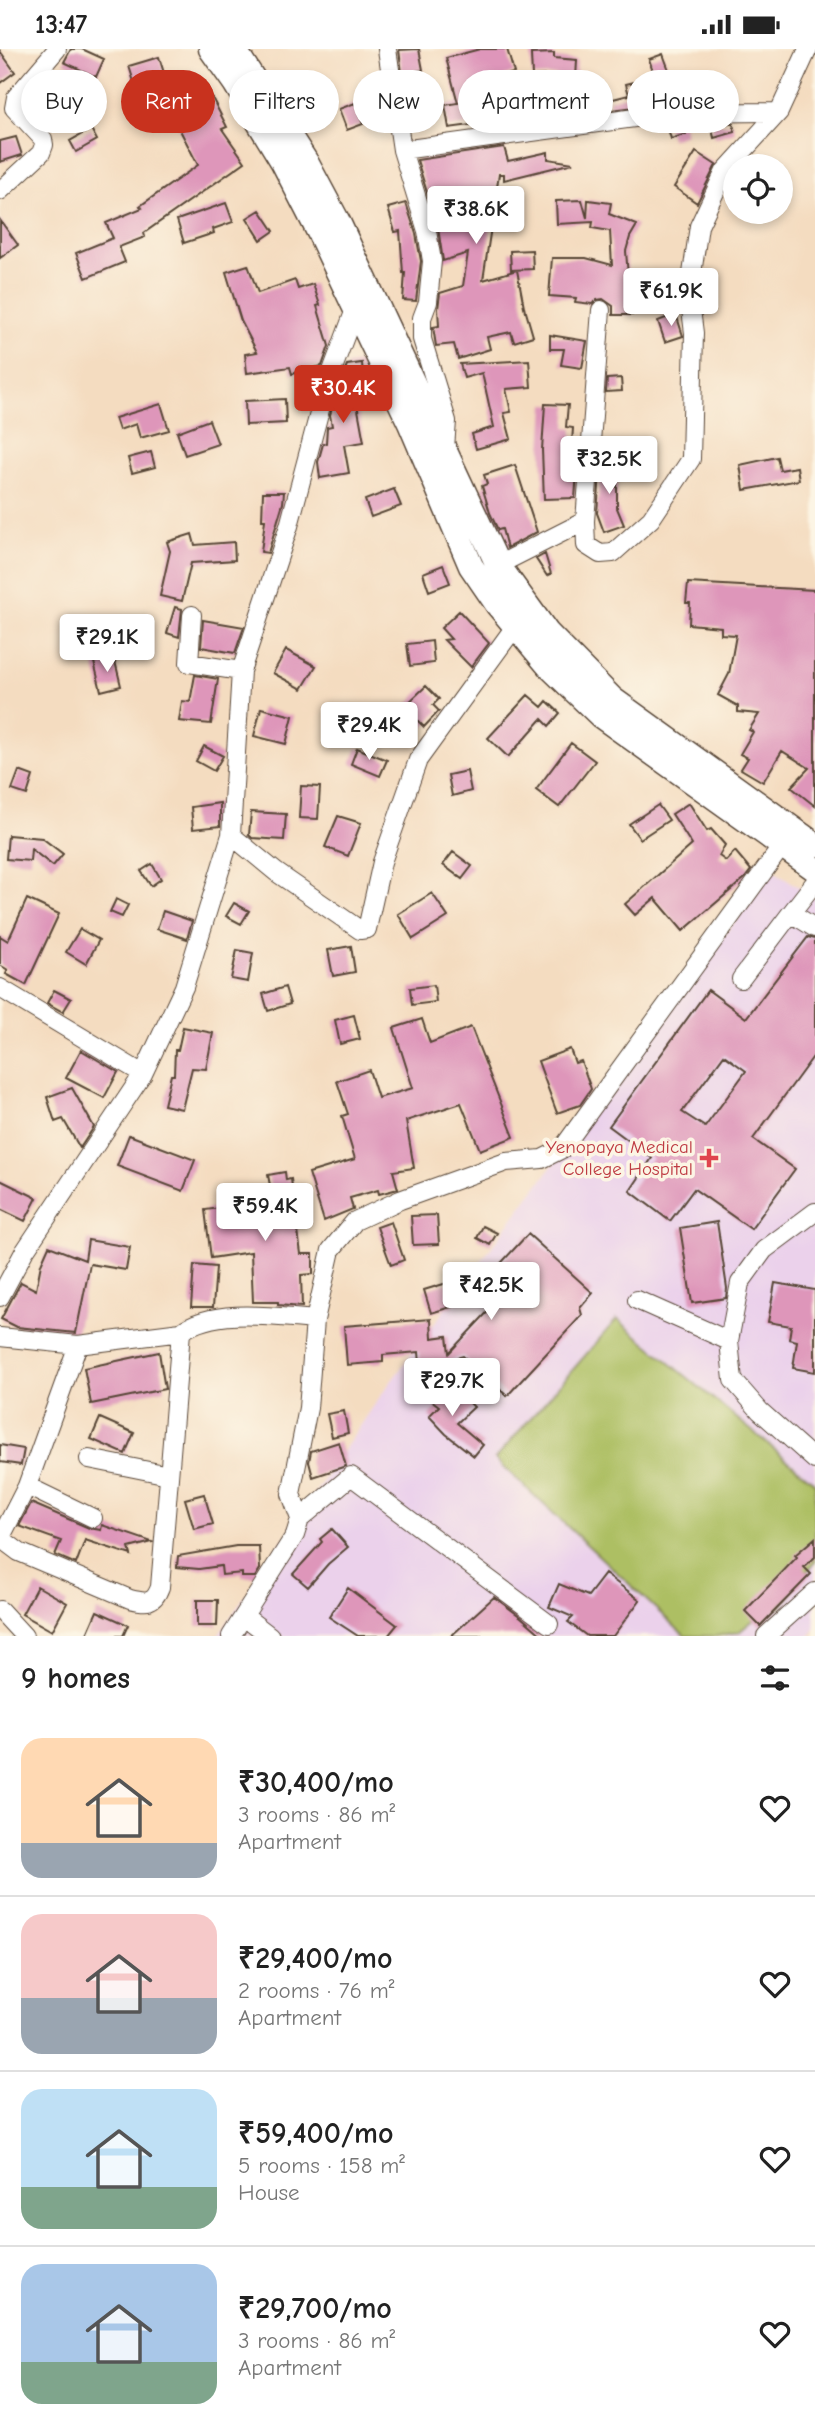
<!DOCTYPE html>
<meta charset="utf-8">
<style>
:root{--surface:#fff;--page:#f2f2f2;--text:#222;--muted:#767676;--line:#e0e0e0;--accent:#c8321e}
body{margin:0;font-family:"Comic Neue",sans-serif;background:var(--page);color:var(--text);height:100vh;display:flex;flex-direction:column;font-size:26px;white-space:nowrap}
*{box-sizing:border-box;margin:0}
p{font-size:23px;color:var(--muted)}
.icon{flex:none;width:38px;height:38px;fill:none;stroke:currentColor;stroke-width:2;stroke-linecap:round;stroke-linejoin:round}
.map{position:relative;height:1587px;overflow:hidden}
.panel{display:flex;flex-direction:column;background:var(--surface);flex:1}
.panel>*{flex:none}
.guide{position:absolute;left:21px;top:21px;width:774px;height:63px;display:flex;gap:14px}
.buttons{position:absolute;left:723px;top:105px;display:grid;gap:14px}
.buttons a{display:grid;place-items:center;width:70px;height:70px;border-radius:50%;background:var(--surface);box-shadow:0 4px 10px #0003;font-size:35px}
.price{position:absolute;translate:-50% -60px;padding:0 16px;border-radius:7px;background:#fff;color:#222;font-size:23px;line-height:46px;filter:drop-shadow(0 2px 4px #0008)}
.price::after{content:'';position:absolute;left:50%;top:42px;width:21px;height:16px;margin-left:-10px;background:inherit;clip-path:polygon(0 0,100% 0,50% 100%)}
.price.active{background:var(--accent);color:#fff}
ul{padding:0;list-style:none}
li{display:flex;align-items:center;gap:21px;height:175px;padding:0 21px}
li+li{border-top:2px solid var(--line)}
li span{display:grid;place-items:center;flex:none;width:196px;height:140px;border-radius:21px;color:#555}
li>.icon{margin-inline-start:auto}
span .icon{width:84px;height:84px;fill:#fffc;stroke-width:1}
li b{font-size:30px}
h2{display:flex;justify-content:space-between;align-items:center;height:84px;padding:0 21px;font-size:30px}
.chip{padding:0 24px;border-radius:32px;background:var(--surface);box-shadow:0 4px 10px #0003;font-size:24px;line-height:63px}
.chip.active{background:var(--accent);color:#fff}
.status{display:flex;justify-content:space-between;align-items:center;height:49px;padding:0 35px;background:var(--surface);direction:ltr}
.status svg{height:19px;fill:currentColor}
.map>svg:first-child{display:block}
.built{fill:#ebd1eb}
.green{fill:#adbf63;stroke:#747440;stroke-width:2}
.building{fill:#de96ba;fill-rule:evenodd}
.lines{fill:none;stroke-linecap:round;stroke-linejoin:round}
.street-casing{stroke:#574536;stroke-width:20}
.secondary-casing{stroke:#574536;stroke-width:27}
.street{stroke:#fff;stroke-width:18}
.secondary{stroke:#fff;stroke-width:24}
.health-dot{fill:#e0444e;stroke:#fcf5e5;stroke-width:2.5}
.labels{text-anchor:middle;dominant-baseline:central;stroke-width:7;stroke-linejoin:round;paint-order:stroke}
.health-label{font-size:19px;fill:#be3a42;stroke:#fcf5e5;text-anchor:end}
</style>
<div class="status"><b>13:47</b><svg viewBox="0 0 49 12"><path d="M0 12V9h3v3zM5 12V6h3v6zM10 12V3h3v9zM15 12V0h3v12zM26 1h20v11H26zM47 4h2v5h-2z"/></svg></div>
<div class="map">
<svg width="815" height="1587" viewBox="0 0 815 1587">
<rect width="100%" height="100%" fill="#fcf5e5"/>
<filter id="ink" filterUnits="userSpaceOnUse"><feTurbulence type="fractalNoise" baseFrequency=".0143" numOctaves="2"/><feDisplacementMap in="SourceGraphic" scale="14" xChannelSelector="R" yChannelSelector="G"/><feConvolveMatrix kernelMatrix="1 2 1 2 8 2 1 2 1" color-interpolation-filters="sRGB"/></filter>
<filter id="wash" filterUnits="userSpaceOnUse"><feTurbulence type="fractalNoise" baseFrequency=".00686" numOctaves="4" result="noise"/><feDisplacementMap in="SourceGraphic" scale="28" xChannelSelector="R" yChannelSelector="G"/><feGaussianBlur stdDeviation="1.57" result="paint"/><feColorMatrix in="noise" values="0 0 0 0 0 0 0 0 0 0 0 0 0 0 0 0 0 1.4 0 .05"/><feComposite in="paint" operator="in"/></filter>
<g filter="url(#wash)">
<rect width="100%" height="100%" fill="#f4dcc0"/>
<path class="built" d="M771,820L815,849V1580L810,1587H218L384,1342L760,839Z"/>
<path class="green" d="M617,1270L815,1434V1512L780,1560L768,1559L739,1583L717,1587H685L495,1410Z"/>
<g id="blocks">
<path class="building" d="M71,0H82L104,10L96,28L64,13Z
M419,0L423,21L402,24L399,1Z
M480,0H507L514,24L505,26L504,56L523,57L527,72L486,78V74L449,79L445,56L458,54L446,9Z
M0,2L15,23L0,34Z
M554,4V9L577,11L575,49L556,48L558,26L532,27L531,5Z
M663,5L679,48L676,50V53L611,61L609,51L629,46L626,35L655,28L649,10Z
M159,8L164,24L134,33L129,17Z
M51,25L69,40L49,65L30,50Z
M206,37L227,78L222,80L245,113L144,184L145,188L119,198L125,213L86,229L76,204L113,189L106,174L142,159L140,157L198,116L167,56Z
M355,54L363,75L347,81L339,60Z
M683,75L686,85L671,90L667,76Z
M715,75H733L735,83L714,89L712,80Z
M91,80L97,91L76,103L70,92Z
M16,88L22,106L0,113V92Z
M504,98L508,112L548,103V110L573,114L504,131V125H499L483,231L517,221L525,263H526L533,287L514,293L511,283L487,288L490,300L458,310L454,295L436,297L433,278L439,277L438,260L440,244L463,237L468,204L443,212L438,179L417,111Z
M696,103L716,116L697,154L674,138Z
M582,151L587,169L588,151L611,154L609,165L637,176L630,188L626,202L628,227H631L632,266H613V257L603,250L597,251L592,255L575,253L576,249L549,247L552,209H586L612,216L610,182L592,179L593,173L557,175L556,152Z
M226,154L233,173L213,180L214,184L184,194L177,171Z
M406,154L416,185L421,212L416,252L403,251L405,224H403L400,182L395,183L388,159Z
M260,161L274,182L261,191L247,169Z
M0,171L18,196L0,209Z
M532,201L533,220L511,221L510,202Z
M248,216L258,244L295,231L298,240L313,235L320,256L317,257L329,297L322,317L292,325L290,318L247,324L245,305L257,303L241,272L226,223Z
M676,265L683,287L665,293L658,272Z
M550,286L587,292L582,319L561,316L564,300H550Z
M529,311L531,338L506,340L511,363L504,364L511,390L476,400L472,385L494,378L482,324L464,329L460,315Z
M362,314L364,338L354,339L364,393L344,396L349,424L320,429L318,413L323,395L326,394L327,378L332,377L330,366L336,345L342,344L341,332L347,316Z
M621,329L622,342L606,343L607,330Z
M285,350L286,374L246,376L245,352Z
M161,355L169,381L140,389L136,375L119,381L115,369Z
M545,355L568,356L566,378L573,379L571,409H578L575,449L544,450L542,401Z
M209,371L218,395L185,406L177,383Z
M151,403L155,418L132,424L128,409Z
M777,408L780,421L797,418L799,431L744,441L740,416Z
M601,410H617V459L624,476L604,483L597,464Z
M515,416L537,483L507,499L502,480L498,481L490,464L482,437L487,435L484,426Z
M394,440L401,457L371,468L365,451Z
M263,443H284L283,454L268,504L261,503L265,471H262Z
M192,485L195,496L234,493L235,511L191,514L182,552L160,547L170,502L167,493Z
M545,505L551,525L547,527L536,510Z
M443,516L450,534L429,542L423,524Z
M688,534L815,541V757L791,738L809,719L782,702L763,733L741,720L748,709L740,705L753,683L749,681L759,665L738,663V657L718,646L729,625L736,586L721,585V578L689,575L690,554H686Z
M175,558L182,560L179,588L167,584Z
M459,562L489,594L471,618L444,591L451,590L441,579Z
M203,571L244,578L235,604L201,598Z
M432,592L434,614L410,617L407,595Z
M286,601L316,617L302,640L273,624Z
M114,608L121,637L101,642L94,613Z
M195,626L218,630L211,675L179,672L182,652L190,653Z
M426,637L439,650L433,656L439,662L424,678L404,658Z
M528,646L542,658L547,652L560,664L549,677L542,670L508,708L488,689Z
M261,659L293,667L286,695L254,687Z
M571,694L595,712L559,758L536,741Z
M204,697L223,707L214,722L196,712Z
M357,699L387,711L380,727L351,715Z
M19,722L33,727L27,746L12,741Z
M467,722L471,742L452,747L448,726Z
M301,737L320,738L318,770L299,769Z
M220,754V777L193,780L191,758Z
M689,754L707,782L711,780L725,796L719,807L726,812L735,802L751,821L745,829L683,882L655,849L635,866L625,855L692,796L672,765Z
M658,756L669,771L640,790L629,775Z
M251,763L286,765L284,791L252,789L249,786Z
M338,767L361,774L348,807L325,798Z
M8,786L42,789L63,805L53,817L31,800L30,812L6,810Z
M453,803L472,817L462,830L443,816Z
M152,815L161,830L151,837L141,822Z
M432,844L448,868L413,890L398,865Z
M27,850L59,865L26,936L6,925L8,921L0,916V887L8,892Z
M116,850L128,856L122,868L110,863Z
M234,854L249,862L241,875L226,867Z
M163,862L192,872L187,890L157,880Z
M80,880L99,891L86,915L66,903Z
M808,888L815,890V1005L753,1090L795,1120L751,1180L694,1140L670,1172L630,1142L652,1109L609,1077L708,941L746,969ZM724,1006L746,1022L705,1078L682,1063Z
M351,897L355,923L333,927L328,901Z
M237,901L253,904L248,933L231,930Z
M434,936L436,953L412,956L410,939Z
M285,938L290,955L268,962L263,945Z
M54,941L71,950L63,963L47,954Z
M354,966L360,990L340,995L335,971Z
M422,970L430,994L471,978L514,1088L480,1101L461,1054L406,1072L414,1119L393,1122L398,1140L379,1145L378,1141L350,1149L353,1160L324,1172L309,1124L355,1110L342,1067L348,1065L337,1032L369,1021L378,1049L413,1039L394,979Z
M183,978L213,984L206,1020L192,1019L182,1060L164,1056L171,1026H174L175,1001H178Z
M570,1000L575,1014L581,1012L591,1040L580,1056L557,1064L538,1012Z
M81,1001L118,1023L104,1049L66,1029Z
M72,1039L94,1078L80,1099L63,1070L55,1073L47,1048Z
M129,1086L195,1111L183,1142L117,1117Z
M285,1123L286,1131L291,1130L301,1205H313V1225L301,1226L302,1258L278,1256V1253H253L251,1203L211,1209L205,1161L273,1152L268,1126Z
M0,1131L37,1149L25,1172L0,1160Z
M437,1166L439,1195L413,1196L411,1167Z
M391,1173L404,1211L391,1216L377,1178Z
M717,1173L727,1239L726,1249L692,1254L680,1179Z
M483,1177L497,1184L490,1196L477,1189Z
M528,1185L593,1244L580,1259L582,1266L507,1347L463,1307L439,1314L441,1313L420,1314L419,1303L383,1306V1313L347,1316L344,1277L431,1270L432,1289L447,1287L449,1304L496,1254L479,1238Z
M88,1191L130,1198L126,1221L90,1215L76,1284L17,1278L1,1270L21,1233L36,1241L41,1215L49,1197L85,1211Z
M194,1216L216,1218L213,1258H191Z
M447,1234L454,1257L431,1264L424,1241Z
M775,1234L815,1241V1323L793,1319L797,1292L789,1290L791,1277L768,1273Z
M159,1303L165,1340L91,1355L84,1319Z
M430,1334L455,1353L462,1346L474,1358L457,1374L483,1396L474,1407L446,1385L429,1367L439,1357L422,1344Z
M344,1362L348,1384L332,1388L327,1365Z
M100,1369L134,1384L125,1405L91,1390Z
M339,1393L346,1417L313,1428L309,1413L311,1402Z
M0,1396L24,1400L21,1416L0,1413Z
M204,1445L213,1475L194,1480L185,1450Z
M31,1454L89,1479L101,1481L102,1476L152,1493L129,1499L131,1506L85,1491L76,1515L55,1506L61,1492L19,1477Z
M332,1480L348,1498L328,1515L308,1538L293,1525L322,1493L320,1490Z
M815,1489V1508L804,1518L811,1525L760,1577L745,1562L797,1508L795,1506Z
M236,1497H259L260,1520L255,1528H242V1524L222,1526L221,1517L199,1520L177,1518L178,1507Z
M605,1525L640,1551L613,1587H587L568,1573L573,1568L549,1558L559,1535L588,1547Z
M37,1537L67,1554L52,1582L22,1565Z
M348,1539L397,1576L388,1587H358L329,1568Z
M494,1548L521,1568L543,1587H451Z
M197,1551H218L217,1577H197Z
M97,1562L128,1576L123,1587H86Z"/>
</g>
</g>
<g filter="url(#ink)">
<use href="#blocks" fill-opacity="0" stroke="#574536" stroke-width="2"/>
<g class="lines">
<defs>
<path id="street" d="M387,0L402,101L427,182L432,212L428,253L422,269V290L447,372L445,399
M402,101L671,64L779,63
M0,142L41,104L44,96L43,90L14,59L16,48L57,0
M601,261L585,472L586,496L600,505L613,504L651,470L691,410L694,284L689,245L699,177L725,122L779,63L808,0
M498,516L585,472
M192,566L189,614L241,622
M231,786L276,823L360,881L367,880L382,813L418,711L514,579
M791,864L815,833
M741,930L791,864L815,879
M0,939L143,1025
M815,1163L764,1201L740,1234L729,1292L733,1331L760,1362L815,1411
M0,1248L24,1203L143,1025L184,938L231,786L241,622L289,477L326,338L356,258
M637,1251L729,1292
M0,1288L78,1296L27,1437L3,1484V1491L19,1503L130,1550C146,1554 154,1555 160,1538L181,1283C213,1258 276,1268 315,1271
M78,1296L181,1283
M89,1410L169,1426
M27,1437L93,1469
M300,1470L291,1445L308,1359L315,1271L331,1201L355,1172L400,1151L506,1113L542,1110L562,1100L782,797
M0,1561L24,1587
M244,1567L270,1587
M231,1587L295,1486L300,1470L351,1427L549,1575
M766,1587L815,1543"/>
<path id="secondary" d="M211,0L235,34L283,113L320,185L410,374L471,517L497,555L549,617L601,667L815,820
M234,0L306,113L338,173L498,516L547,584L612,650L815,796"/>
</defs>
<use href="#street" class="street-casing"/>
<use href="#secondary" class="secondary-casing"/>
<use href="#street" class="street"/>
<use href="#secondary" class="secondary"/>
</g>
</g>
<path class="health-dot" d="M705.5 1098.5h7v7h7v7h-7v7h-7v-7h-7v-7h7z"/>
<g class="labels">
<g class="health-label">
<text x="693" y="1098">Yenopaya Medical<tspan x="693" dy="22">College Hospital</tspan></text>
</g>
</g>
</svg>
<div class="buttons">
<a><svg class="icon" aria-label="locate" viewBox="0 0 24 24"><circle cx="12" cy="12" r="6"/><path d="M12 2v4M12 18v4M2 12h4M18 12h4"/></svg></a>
</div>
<b class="price" style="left:476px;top:197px">₹38.6K</b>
<b class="price" style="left:671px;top:279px">₹61.9K</b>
<b class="price active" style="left:343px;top:376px">₹30.4K</b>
<b class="price" style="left:609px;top:447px">₹32.5K</b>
<b class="price" style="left:107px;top:625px">₹29.1K</b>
<b class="price" style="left:369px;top:713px">₹29.4K</b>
<b class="price" style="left:265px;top:1194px">₹59.4K</b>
<b class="price" style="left:491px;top:1273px">₹42.5K</b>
<b class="price" style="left:452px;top:1369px">₹29.7K</b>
<div class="guide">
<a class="chip">Buy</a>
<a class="chip active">Rent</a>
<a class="chip">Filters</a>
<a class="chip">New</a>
<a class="chip">Apartment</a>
<a class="chip">House</a>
</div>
</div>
<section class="panel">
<h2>9 homes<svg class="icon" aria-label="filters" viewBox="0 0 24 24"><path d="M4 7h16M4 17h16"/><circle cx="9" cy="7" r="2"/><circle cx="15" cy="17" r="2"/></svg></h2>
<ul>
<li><span style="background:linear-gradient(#ffd9b3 75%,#9aa5b1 0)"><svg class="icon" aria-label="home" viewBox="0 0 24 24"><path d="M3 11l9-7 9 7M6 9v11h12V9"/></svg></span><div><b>₹30,400/mo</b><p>3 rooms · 86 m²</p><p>Apartment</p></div><svg class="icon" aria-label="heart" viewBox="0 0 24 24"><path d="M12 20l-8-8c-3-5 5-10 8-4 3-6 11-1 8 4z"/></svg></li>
<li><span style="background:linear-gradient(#f6c9c9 60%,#9aa5b1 0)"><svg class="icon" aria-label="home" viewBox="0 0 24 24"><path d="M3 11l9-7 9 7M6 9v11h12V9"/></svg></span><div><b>₹29,400/mo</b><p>2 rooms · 76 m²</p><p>Apartment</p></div><svg class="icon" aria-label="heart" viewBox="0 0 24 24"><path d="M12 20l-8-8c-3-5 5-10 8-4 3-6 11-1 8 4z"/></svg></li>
<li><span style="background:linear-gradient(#bfe0f5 70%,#7fa58c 0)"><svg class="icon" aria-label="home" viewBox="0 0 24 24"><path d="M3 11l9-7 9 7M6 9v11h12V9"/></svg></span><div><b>₹59,400/mo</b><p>5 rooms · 158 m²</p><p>House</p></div><svg class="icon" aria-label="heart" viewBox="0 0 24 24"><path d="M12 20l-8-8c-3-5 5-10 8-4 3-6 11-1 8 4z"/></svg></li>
<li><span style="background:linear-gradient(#a9c7e8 70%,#7fa58c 0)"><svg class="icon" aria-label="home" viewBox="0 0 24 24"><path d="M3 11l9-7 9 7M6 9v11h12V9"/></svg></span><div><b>₹29,700/mo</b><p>3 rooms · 86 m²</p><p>Apartment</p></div><svg class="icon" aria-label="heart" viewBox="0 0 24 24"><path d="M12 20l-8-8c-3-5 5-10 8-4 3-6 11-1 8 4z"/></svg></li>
</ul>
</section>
